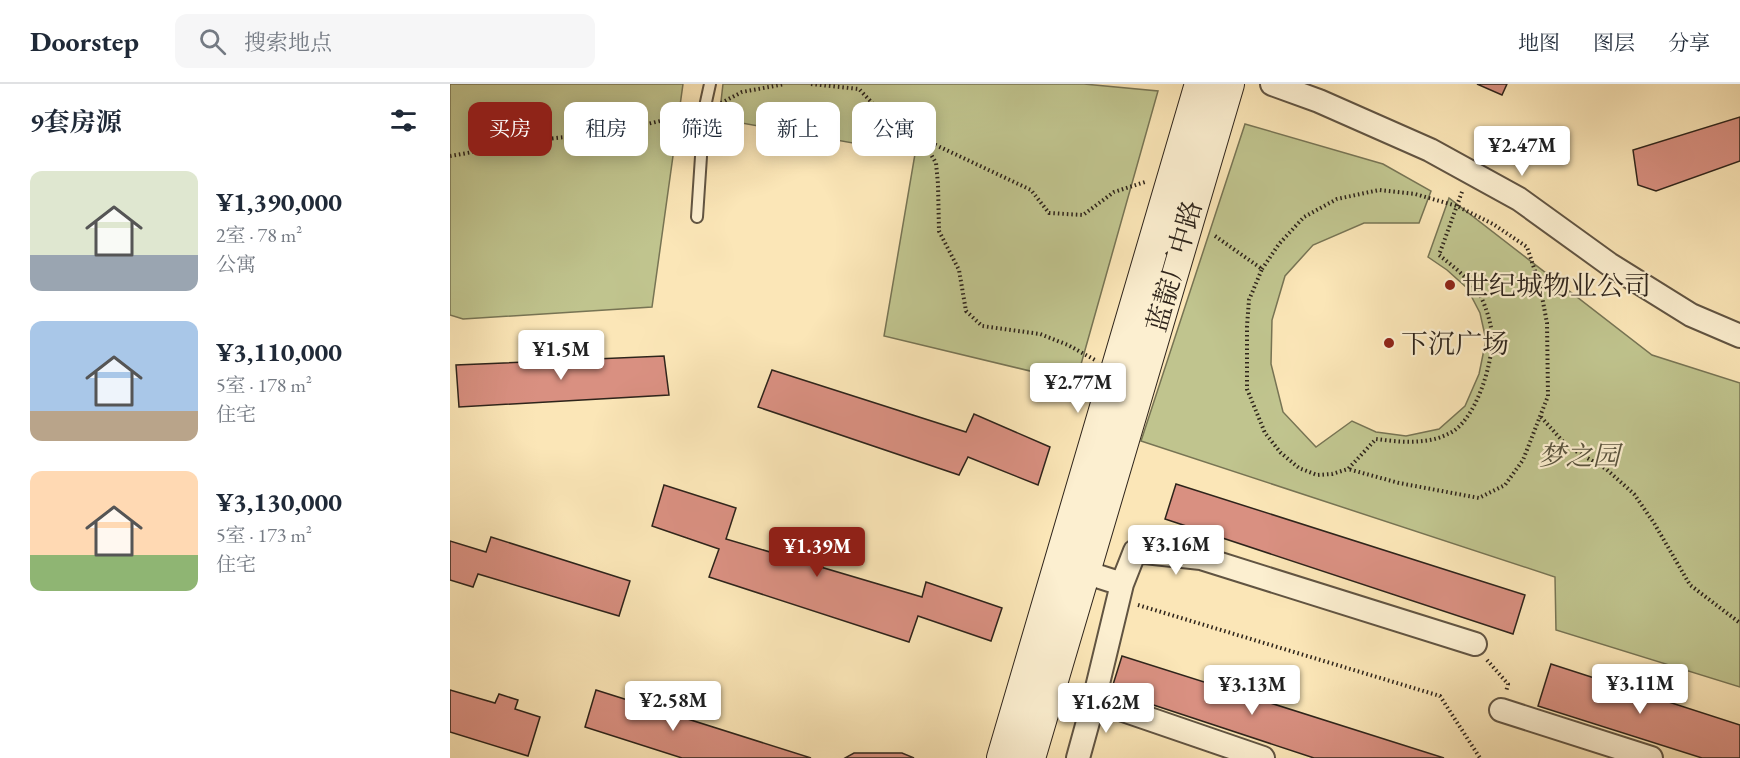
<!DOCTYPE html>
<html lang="zh">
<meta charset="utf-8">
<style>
:root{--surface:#fff;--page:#f6f6f7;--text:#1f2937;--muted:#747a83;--line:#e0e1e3;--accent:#8f2418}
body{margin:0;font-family:"EB Garamond","Noto Serif SC",serif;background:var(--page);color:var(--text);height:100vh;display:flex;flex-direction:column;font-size:22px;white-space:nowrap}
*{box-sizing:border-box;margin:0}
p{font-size:20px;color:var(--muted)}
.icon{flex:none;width:33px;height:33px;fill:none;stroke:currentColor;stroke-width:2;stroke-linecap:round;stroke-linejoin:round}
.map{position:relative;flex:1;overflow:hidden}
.panel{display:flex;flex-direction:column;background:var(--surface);width:450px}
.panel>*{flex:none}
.banner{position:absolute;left:18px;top:18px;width:570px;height:54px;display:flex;gap:12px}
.price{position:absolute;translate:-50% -51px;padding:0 14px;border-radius:6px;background:#fff;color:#222;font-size:20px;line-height:39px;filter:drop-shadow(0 2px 3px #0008)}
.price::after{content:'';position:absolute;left:50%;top:36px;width:18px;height:14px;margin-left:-9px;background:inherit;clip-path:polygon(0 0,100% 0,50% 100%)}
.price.on{background:var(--accent);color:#fff}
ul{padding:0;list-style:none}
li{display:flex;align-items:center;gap:18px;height:150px;padding:0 30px}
li span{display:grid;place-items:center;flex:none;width:168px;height:120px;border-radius:12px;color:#555}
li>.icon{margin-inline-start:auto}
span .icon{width:72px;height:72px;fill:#fffc;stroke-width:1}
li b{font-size:26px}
h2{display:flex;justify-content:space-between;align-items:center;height:72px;padding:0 30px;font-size:26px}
.chip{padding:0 21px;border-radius:12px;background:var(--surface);box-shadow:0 3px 15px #0003;font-size:21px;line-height:54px}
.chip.on{background:var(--accent);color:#fff}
header{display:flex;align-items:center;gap:36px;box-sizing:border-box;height:84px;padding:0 30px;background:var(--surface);border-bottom:2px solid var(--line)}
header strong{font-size:28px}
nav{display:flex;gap:33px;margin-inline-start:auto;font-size:21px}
.search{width:420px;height:54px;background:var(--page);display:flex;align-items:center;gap:15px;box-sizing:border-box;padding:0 21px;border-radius:12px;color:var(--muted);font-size:22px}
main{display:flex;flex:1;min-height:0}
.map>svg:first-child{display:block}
.green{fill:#c0c48e;stroke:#777454;stroke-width:1.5}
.building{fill:#d99081;stroke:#2e241b;stroke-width:1.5}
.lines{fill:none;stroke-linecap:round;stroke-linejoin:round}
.lane-casing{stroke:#615442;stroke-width:14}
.street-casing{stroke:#615442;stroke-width:26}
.secondary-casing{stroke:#2e241b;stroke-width:34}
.path{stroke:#2e241b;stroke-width:4;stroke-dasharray:1.5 3;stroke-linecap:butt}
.lane{stroke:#fcefd0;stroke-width:10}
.street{stroke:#fcefd0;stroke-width:22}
.secondary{stroke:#fcefd0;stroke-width:32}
.poi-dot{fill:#8f2418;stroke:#fcefd0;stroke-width:2}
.labels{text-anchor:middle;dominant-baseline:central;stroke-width:4.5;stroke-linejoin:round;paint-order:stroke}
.street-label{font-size:27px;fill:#2e241b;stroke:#fcefd0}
.poi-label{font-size:27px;fill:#2e241b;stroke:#fcefd0;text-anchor:start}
.park-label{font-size:27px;font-style:italic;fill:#5a543e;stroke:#fcefd0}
</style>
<header>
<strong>Doorstep</strong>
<div class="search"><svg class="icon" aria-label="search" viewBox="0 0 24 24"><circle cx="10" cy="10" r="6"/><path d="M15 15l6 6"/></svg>搜索地点</div>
<nav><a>地图</a><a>图层</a><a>分享</a></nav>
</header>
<main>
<section class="panel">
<h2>9套房源<svg class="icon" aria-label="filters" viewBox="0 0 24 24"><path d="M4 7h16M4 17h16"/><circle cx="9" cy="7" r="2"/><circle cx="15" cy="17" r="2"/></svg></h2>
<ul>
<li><span style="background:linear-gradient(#dfe7d0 70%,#9aa5b1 0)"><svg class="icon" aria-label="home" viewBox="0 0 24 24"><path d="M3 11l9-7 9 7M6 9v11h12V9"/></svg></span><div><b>¥1,390,000</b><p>2室 · 78 m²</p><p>公寓</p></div></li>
<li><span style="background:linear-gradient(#a9c7e8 75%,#b9a48a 0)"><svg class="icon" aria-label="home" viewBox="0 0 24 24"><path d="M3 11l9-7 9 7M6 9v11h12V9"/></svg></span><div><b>¥3,110,000</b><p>5室 · 178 m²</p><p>住宅</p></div></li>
<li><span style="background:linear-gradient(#ffd9b3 70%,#8fb573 0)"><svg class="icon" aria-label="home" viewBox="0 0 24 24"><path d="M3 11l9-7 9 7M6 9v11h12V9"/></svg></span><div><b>¥3,130,000</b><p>5室 · 173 m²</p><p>住宅</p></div></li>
</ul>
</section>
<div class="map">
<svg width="1290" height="674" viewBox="0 0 1290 674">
<rect width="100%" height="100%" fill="#fbe6b7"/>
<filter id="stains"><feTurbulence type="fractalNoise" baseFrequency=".00333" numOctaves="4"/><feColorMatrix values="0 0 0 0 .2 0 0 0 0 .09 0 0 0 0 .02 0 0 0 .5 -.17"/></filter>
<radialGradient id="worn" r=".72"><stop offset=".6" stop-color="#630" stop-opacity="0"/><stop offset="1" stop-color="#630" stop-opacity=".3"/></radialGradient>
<path class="green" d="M0,0H233L202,223L13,235L0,231Z
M273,0H634L708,7L626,298L434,252L465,70L269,35Z
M795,40L933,80L981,107L969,139H914L863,161L835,192L822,236L821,280L833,328L866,363L902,337L926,348L956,352L989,345L1015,322L1029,290L1036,256L1030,229L1017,204L997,186L978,173L999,114L1202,271L1290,299V603L1106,546L1105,493L691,357Z"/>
<path class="building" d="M1027,0H1057L1052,11Z
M1290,33V77L1206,107L1188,101L1183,66Z
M214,272L219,311L9,323L6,281Z
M322,286L516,348L524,330L600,363L588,401L518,373L509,391L308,323Z
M726,400L1075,511L1063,550L715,435Z
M214,401L286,424L276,455L472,513L476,498L552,524L541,557L468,532L459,558L259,493L269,465L202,442Z
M41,453L180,497L169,532L28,490L23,503L0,496V457L36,468Z
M672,572L994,674H864L661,607Z
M1101,580L1290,641V674H1252L1088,622Z
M0,606L45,619L49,610L68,616L65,625L90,633L78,672L0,648Z
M146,606L361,674H232L135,643Z
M404,669H452L464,674H395Z"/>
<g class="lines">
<defs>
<path id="lane" d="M247,133L254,27L260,0"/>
<path id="street" d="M822,0L869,17L980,66L1069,115L1159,180L1241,231L1290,252
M619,483L672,500
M1051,626L1201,674
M628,674L644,616
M813,674L644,616L672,500L685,467L751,474L1025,560"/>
<path id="secondary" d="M553,674L751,0
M579,674L778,0"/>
</defs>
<use href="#lane" class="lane-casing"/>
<use href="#street" class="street-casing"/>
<use href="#secondary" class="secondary-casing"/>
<path class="path" d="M361,0L409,5L427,24L454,45L472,55L486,79L488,100L489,147L509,186L516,227L532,242L590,250L618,261L645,276
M271,19L292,8L335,0
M473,55L581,106L599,129L633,131L664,108L695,98
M0,72L97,55L162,48L241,30
M765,152L812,185L799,216L797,242V305L815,349L831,369L849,384L867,391L882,390L898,385L926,355C949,358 976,361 998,350C1025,339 1043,280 1042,253C1042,242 1036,223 1031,213C1021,196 1004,183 989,171L1013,105
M812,185L829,160L854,133L887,115L929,106L965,110L1007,122L1043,140L1077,163L1090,202L1097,239L1098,312L1073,376L1055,401L1029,414L949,399L898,385
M1091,333L1117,362L1156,385L1184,410L1204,439L1240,501L1290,539
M688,521L990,612L1030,674
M1037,576L1058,600L1056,608"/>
<use href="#lane" class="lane"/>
<use href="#street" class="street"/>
<use href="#secondary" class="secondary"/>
</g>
<g class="poi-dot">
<circle cx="1000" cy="201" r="6"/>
<circle cx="939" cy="259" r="6"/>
</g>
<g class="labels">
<g class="street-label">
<text transform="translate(724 182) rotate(-74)">蓝靛厂中路</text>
</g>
<g class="poi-label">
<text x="1012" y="201">世纪城物业公司</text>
<text x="951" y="259">下沉广场</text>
</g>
<g class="park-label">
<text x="1129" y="371">梦之园</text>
</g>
</g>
<rect width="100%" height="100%" filter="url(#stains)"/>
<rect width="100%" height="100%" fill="url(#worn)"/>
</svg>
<b class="price" style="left:1072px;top:93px">¥2.47M</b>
<b class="price" style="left:111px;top:297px">¥1.5M</b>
<b class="price" style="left:628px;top:330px">¥2.77M</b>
<b class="price" style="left:726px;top:492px">¥3.16M</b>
<b class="price on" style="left:367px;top:494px">¥1.39M</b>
<b class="price" style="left:1190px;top:631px">¥3.11M</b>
<b class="price" style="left:802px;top:632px">¥3.13M</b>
<b class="price" style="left:223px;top:648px">¥2.58M</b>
<b class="price" style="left:656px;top:650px">¥1.62M</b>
<div class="banner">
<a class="chip on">买房</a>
<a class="chip">租房</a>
<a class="chip">筛选</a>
<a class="chip">新上</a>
<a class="chip">公寓</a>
</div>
</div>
</main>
